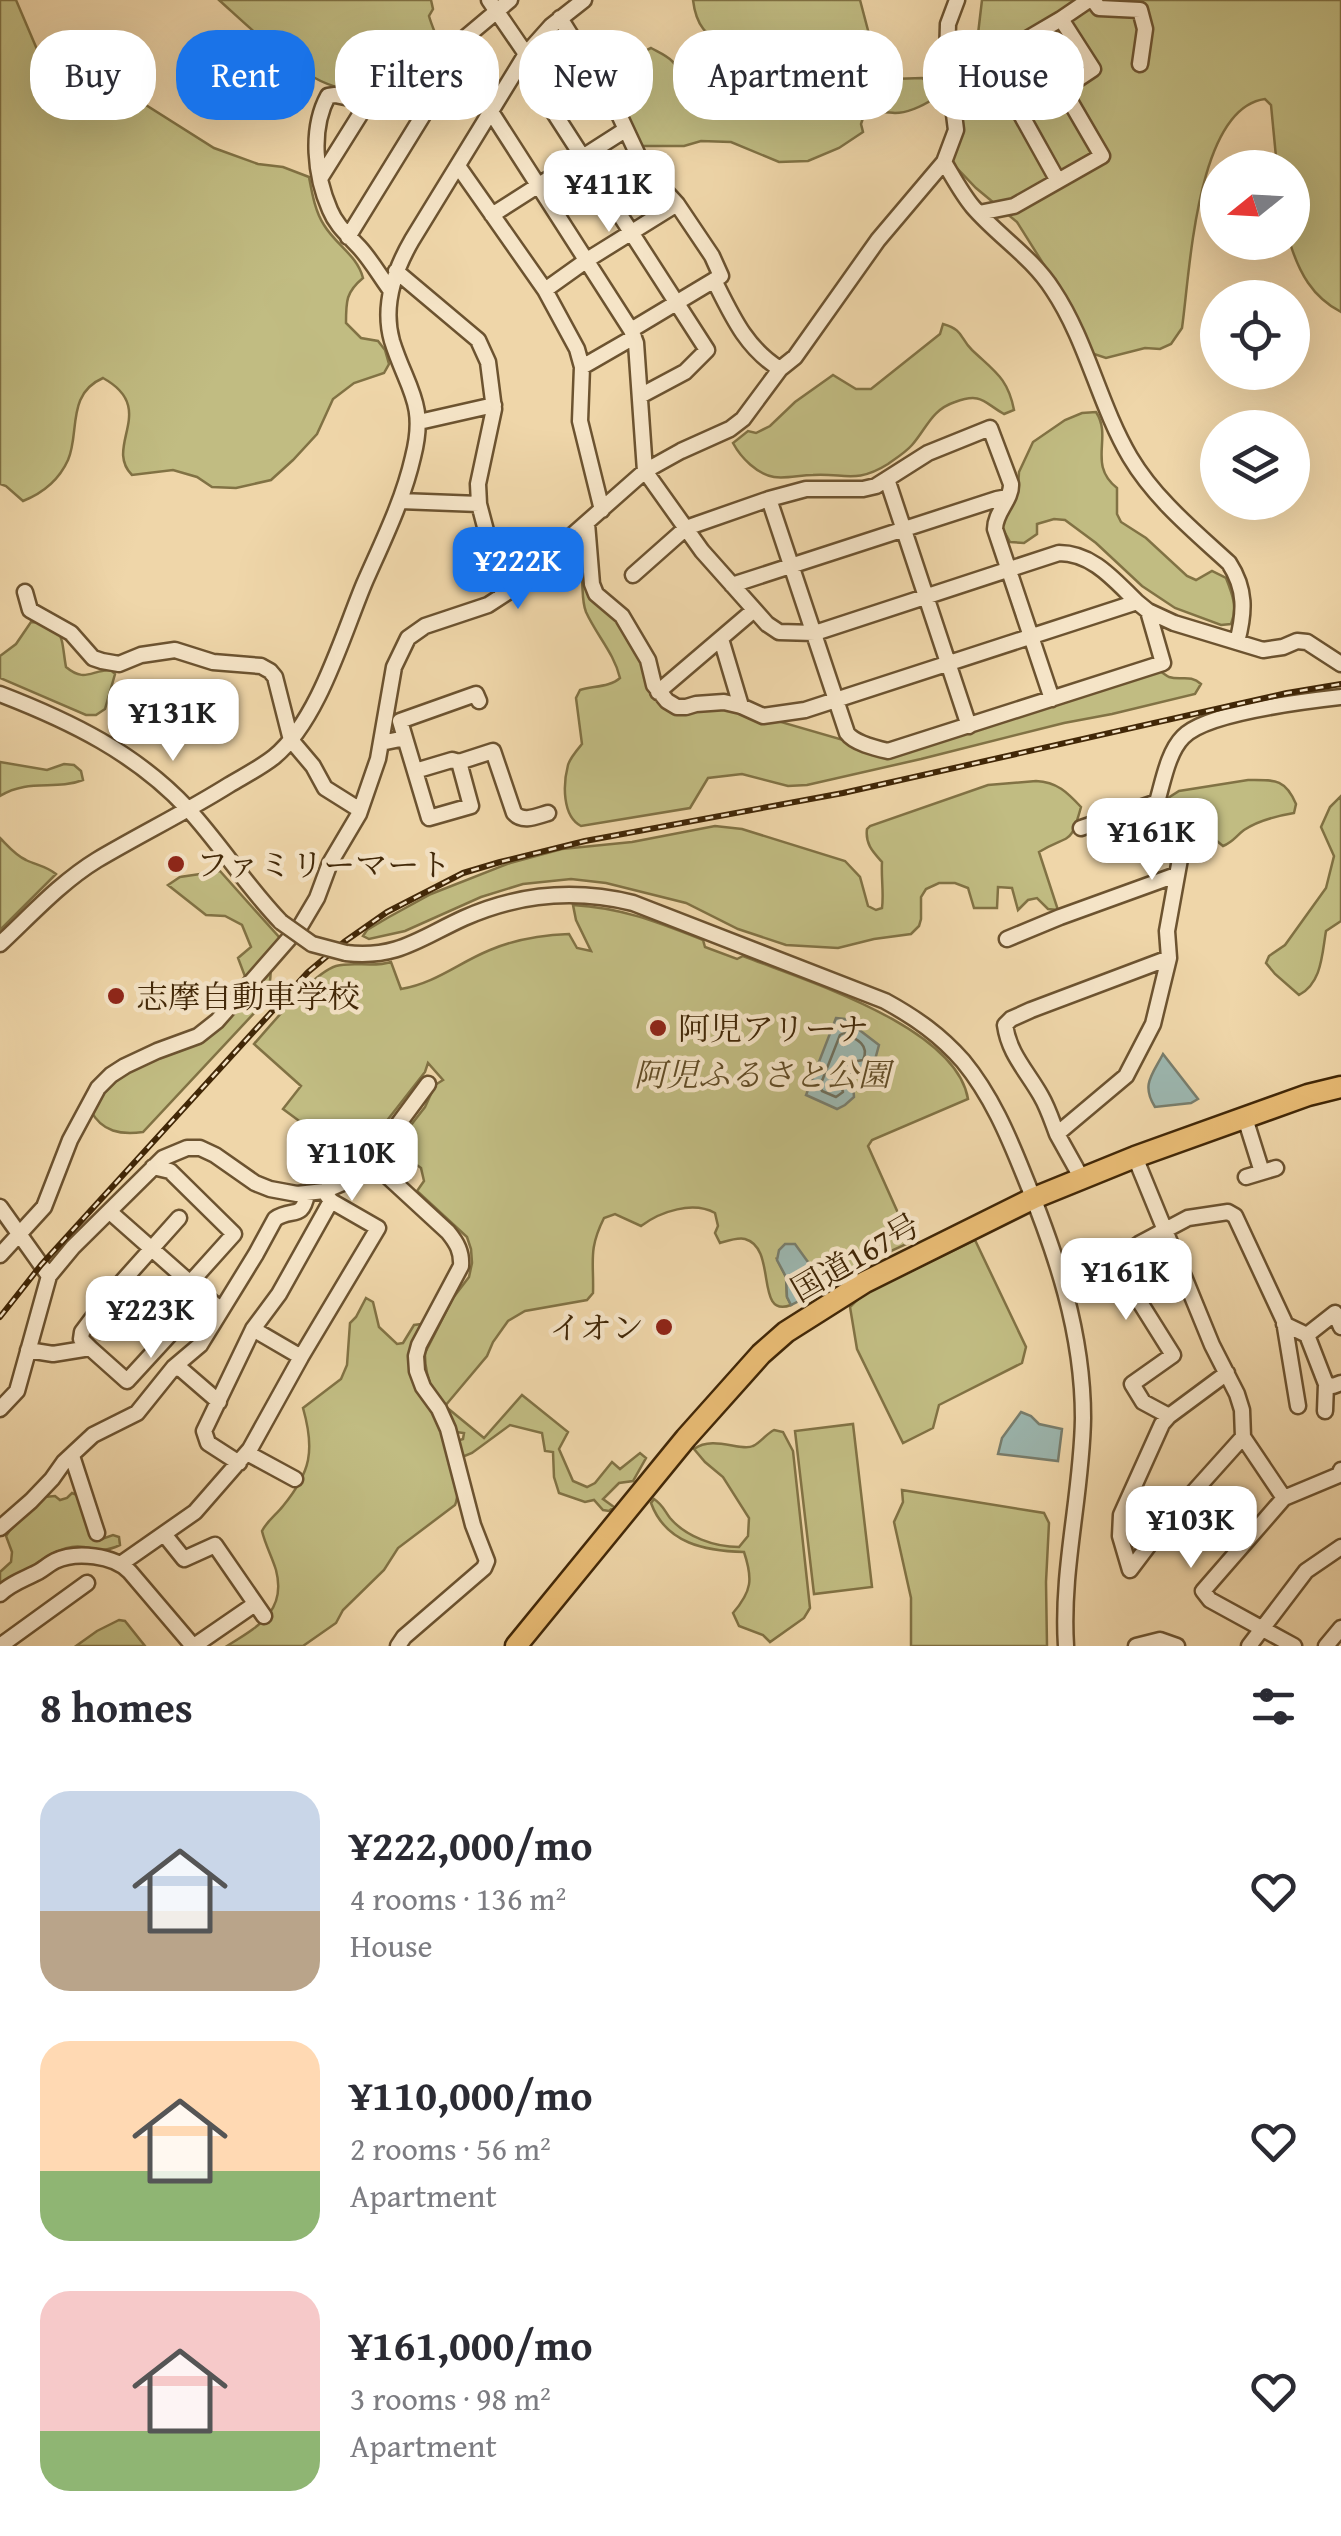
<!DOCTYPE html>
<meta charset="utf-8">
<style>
:root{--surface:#fff;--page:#f2f2f3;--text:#2b2b33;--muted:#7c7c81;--accent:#1a73e8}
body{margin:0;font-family:"Gentium Book Plus","Noto Serif JP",serif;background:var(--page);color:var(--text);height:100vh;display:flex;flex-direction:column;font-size:38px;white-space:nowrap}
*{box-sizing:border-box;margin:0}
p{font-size:32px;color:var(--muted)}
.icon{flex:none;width:55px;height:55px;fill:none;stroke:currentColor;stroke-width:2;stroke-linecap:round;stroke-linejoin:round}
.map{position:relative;height:1646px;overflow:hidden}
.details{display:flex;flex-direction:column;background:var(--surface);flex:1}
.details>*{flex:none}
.banner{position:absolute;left:30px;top:30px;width:1282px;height:90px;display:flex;gap:20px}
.needle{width:65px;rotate:252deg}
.fabs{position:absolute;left:1200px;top:150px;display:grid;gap:20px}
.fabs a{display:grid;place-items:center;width:110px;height:110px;border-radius:50%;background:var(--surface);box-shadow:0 10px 40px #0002;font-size:50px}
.price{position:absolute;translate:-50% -85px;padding:0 22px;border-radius:20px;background:#fff;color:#222;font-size:32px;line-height:65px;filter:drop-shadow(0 2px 5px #0008)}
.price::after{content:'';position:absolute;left:50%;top:60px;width:30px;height:22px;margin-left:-15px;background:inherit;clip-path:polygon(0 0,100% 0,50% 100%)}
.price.active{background:var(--accent);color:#fff}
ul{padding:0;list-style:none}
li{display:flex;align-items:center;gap:30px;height:250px;padding:0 40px}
li span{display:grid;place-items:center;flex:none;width:280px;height:200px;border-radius:30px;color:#555}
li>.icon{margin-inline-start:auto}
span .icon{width:120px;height:120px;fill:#fffc;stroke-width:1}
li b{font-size:42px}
h2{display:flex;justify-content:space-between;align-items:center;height:120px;padding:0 40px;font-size:42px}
.tag{padding:0 35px;border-radius:40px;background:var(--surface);box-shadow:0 10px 40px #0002;font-size:35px;line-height:90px}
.tag.active{background:var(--accent);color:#fff}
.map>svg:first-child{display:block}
.green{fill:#c1bc82;stroke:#817244;stroke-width:2.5}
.water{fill:#9cb7b0;stroke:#787d6c;stroke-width:2.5}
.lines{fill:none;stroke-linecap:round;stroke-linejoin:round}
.shore{stroke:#6e6f5c;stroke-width:2.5}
.minor-casing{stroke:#6c5330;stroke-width:19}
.highway-casing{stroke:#412707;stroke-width:25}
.minor{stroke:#f5e4c7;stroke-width:14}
.highway{stroke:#e8bb74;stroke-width:20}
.rail-casing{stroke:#412707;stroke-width:6}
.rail{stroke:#f5e4c7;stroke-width:2.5;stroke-dasharray:8;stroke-linecap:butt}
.minor-bridge-casing{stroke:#6c5330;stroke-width:19;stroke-linecap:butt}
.minor-bridge{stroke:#f5e4c7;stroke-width:14}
.poi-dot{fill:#8f2418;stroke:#f5e4c7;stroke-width:4}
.labels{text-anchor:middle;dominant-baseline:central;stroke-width:9;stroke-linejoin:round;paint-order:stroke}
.poi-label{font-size:32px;fill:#412707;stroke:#f5e4c7;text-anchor:start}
.park-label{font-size:32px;font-style:italic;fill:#614c26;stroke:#f5e4c7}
.street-label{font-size:32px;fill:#412707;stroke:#f5e4c7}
</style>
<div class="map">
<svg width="1341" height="1646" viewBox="0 0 1341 1646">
<rect width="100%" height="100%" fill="#efd6a9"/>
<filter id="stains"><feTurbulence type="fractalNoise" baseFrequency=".002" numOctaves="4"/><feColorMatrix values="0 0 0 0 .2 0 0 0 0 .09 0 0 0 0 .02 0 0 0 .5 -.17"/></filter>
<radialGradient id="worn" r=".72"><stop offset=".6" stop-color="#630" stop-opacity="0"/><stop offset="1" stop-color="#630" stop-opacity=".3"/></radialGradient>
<path class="green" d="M0,0H16L39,54L70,79L98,92L130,95L214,148L258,164L283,167L309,177C312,193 315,211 324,225C336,245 357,255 363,278C346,292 346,301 346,323L361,338L378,341L385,350L389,364L384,373L354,383L333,399L317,434L293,460L271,480L236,488L212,487L197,477L173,470L132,475C103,446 159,409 103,378C66,394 80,433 68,460C59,480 43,493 23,501L6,486L0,484Z
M219,0H431L433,9L429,16C433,31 445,52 444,67C440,116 342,94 315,78C280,57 250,28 219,0Z
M693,0H860L879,72L892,79L922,78L935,88V98C924,105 908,113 895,113C881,112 875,110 863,118L861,124L863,132L839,148L808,161L779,162L731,142L701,141L684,146H642L634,136L621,100C634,77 620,61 651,48C658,52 666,55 672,61C682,71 690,91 703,98C721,106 743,97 757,87L760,74C753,67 745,59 736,53C711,36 697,33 693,0Z
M982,0H1341V312C1312,297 1299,272 1290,243L1292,242V168L1277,167L1271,105L1265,99C1196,108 1190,273 1182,328L1171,344L1160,349L1145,348L1106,358L1091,353L1051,276L1017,222L976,188L954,165L951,154L963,118L976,51Z
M943,324C964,330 959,337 972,350C994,371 1008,378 1014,410L1004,414C984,403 982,392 955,402C931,410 927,428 912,445C906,452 895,459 888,464C856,484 845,473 813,475C800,475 786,479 774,477C757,474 741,458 733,443L748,431L756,433L770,426L795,402L833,375L856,389H871L940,334Z
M1096,412C1113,438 1087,464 1117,488V514L1121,522L1146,538L1187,576L1196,580L1212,571L1226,578C1232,593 1238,608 1231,624L1221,625L1175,608L1142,586L1096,543L1065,520L1054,519L1037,524V534L1024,543L1010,542L999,522L1018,489L1019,472L1033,442L1065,420L1082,413Z
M585,579L638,649L664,704L726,706L874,749L1158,670C1162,672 1165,675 1169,677C1181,681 1190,674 1201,684L1195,694L1112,714L1064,723L921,759L807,785L788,786L742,774L708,778L690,808L581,826C562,816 563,784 568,765C570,758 577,750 582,744L576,698L580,690C593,686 610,687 620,678C614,653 597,636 586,612C582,602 583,590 582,580Z
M31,622C66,622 61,641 66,667C85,683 91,670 111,670L115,674L105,709L96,715H86L0,678V656L16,644Z
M0,762L47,770L64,764L74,765L81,771L83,780C55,791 29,778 0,796Z
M1248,780C1274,780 1285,778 1296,804L1294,813C1276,816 1259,820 1244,830C1236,836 1233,842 1223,846L1195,823L1166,811L1168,798L1179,791Z
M1036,781C1057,782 1067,792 1081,807C1070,847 1071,833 1039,852L1058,910L1048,909L1037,898L1028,900L1018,910L1012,888L998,887L997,908H974L968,888L955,883H939L926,889L921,897V919L919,926L911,934L874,939L838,948L786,945L738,929L686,903L606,883L571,879L523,884L481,897L405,931L369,939L363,936L367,930L389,917L431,894L510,863L562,849L632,842L715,826L742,829L845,861L860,877L868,906L876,910L882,908C884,893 881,878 882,862C873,852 865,844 867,829L870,826L988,785Z
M1341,796V921L1326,931C1322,954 1322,983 1299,995L1275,974L1266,963L1269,956L1285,945L1326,888L1334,856L1321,827L1330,807Z
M0,838C8,846 15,855 26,860C36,865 46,866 56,874L0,930Z
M220,871L279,937L278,944L270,954C272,981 271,987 257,1010L143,1132C121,1135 102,1132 91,1111C104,1089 123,1069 148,1061C163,1056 178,1053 192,1045C208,1035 233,996 246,979L238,958L251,947L242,925L225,916L206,915L168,885L180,877Z
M573,905C623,908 657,922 703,940L705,947L737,959L743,956C803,980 956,1026 968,1099L872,1140L868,1146L911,1242L843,1273L815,1272L808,1262L777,1259L786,1277L787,1297L791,1305C754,1319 778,1248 745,1239C738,1237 727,1241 720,1243L715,1233L718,1226L715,1213C693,1201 661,1211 641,1226L615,1214L604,1218C588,1250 594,1261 593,1293L587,1300L525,1311L508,1321L493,1342L487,1356L445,1406L484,1438L522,1395L568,1432L559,1449L573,1481L587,1487L595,1483L612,1462L620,1469L640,1453L646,1458L633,1481L619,1483L603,1499L614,1507L609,1511L603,1510L594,1500L585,1502L559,1493L554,1477L553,1452L545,1451L542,1433L510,1425L472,1453L462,1457L457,1441L463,1439L464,1433L456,1432C442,1409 424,1383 425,1353L453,1298L469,1277L472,1263L471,1249L467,1237L417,1191L424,1181L421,1168L393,1148L425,1107L435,1085L443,1080L428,1063L425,1072L353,1164L334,1177L315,1180L306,1126L283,1109L301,1086L254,1044C272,1024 313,973 336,966C353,961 373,968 391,962L401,989C436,983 458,963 490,950C516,939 541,935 569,934L577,948L591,951L576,920Z
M975,1240L1026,1347L1022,1363L939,1405L933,1428L903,1443L857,1349L850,1307L862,1295Z
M366,1298L373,1302L379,1327L397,1344L403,1343L414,1325L422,1324C421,1333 413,1344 415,1354C420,1390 469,1472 455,1505L398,1548L384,1570L343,1610L336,1623L303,1646H227C257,1627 287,1612 276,1570C272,1557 265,1544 262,1531C267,1521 276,1515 283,1506C311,1472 315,1450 303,1408L341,1379L347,1365L350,1323L356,1317Z
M853,1424L872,1587L814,1594L795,1431Z
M774,1430L783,1432L793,1451L810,1608L804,1618L770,1642L763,1635L739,1626L733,1613C752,1591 753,1579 744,1552C706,1551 666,1544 651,1503L654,1499C663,1505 664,1510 670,1518C686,1537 715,1547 739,1547L748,1536L749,1518L723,1477L705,1462L694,1449C713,1435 741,1452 753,1446C760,1443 766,1434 774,1430Z
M902,1490L1044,1513L1049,1523L1046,1582L1047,1646H911V1598L894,1522L903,1502Z
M72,1493L77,1495L94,1538L102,1539L113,1535L119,1537L120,1545C97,1556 92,1544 72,1547C49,1550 20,1576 0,1589V1572L11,1562L12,1552L6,1536L10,1530L44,1497L55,1496L60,1500L67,1498Z
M119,1620L125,1621L145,1646H76L97,1631Z"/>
<path class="water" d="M836,1018L845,1019L879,1045L873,1067L849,1074L853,1083L854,1097L845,1105L837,1109L806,1095Z
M1163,1054L1198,1099L1191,1103L1155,1107C1141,1085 1152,1075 1163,1054Z
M785,1244H795L826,1287L791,1305L787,1297L786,1277L777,1260L779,1250Z
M1021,1412L1031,1416L1039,1424L1062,1429L1058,1461L998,1454L1002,1438Z"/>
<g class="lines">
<path class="shore" d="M844,1033C857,1039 870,1045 863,1060C838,1064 837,1069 843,1092L836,1097L822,1091L820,1086L840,1035Z"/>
<defs>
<path id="minor" d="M489,0L526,54
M1093,0L1099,8L1140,10L1145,29L1140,64
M560,18L615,106L644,168L677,204L712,256L721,276L631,330
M1061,19L1089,0
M466,37L510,0
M989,57L1058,181
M947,59L998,56L1061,19L1093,69L1063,89L1102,156L1014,206L979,213
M522,63L707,350L685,372L640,396
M944,162C953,177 962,194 973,207C998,236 1032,257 1053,290C1087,341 1099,404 1130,457C1155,499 1193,530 1229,563C1246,589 1245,612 1237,642
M458,166L545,290L577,349L582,367L580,421L602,510
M321,177L368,102
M492,215L625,130
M348,237L433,99
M396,271L478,340L488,362L494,409L478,484L479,504L503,595
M714,280C732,316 746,348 780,369
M545,290L587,260L677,204
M391,291C380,276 371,260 359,247C348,235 336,225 330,210C315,176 310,129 328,96L335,95L374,103H397L453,96L486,104L631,330L636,343L645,471L702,551L767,624L779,632L815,633L1059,553C1093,553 1115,581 1137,602
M582,367L634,337
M419,422L494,405
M887,479L969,726
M769,499L847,733C854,743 875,748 888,751L1163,663L1148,611
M400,501L479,504
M587,523L592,584L596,594L622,616L648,660L654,685L667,701L677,707H686L696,704L724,702L741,706L763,716L805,710L1137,602L1148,611L1174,623L1263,650L1283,647L1297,641L1307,642L1341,664
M633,575L686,528L769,499L806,489H863L876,486L928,453L990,428L1011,484C1012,500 995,512 995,529L1052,699
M732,585L997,499L1008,497
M25,592L30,610L71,633L93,658L102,661L119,664L141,655L175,650L213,662L261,666L270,671L275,677L291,740L313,766L325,788L360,810
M721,639L741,706
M658,692L754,610
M0,694C70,721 136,753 188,809C221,845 247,887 281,922
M405,738L400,721L476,694L479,701
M381,743L405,738L429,818L471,806L459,762L452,760L415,771
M459,762L493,751L514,813C523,823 537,816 548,813
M1081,828L1157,802
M1007,939L1060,917L1176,875
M0,944C31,915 61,882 97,860C141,834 186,812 229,785C244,776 260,768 274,757C318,721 342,637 364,584C382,543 403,501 413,457C427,403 407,389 392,341C382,306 394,271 412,240L526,54L551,26L584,0
M346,953C397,959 420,938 464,918C518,894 576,889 633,903L885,1001C916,1018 940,1035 963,1061C991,1095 1008,1135 1024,1175C1056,1253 1083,1332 1083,1418C1082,1494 1061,1569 1066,1646
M1245,1118L1262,1172
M1057,1134C1052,1121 1048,1108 1041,1096C1027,1071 1009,1054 1005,1025L1011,1019L1031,1010L1169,958
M1135,1157L1212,1345L1237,1394L1242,1410L1243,1437L1284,1498
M371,1161L448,1232C457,1243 462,1252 461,1266L419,1345L416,1356L417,1371L423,1387L439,1409L448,1429L473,1525L487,1561L484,1568L404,1637L398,1646
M153,1167L170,1171L234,1234L190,1283
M1081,1177L1057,1134L1126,1076L1153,1024L1169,958L1167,931L1180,859L1157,802C1163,782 1168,752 1183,737C1207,712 1306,701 1341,697
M1246,1177L1276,1168
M0,1207L49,1276
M110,1212L196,1288
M0,1255L44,1207L70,1140L98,1088L111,1075L125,1066L157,1051L198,1036L217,1021L301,925L317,898L330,863L359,814L378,759L394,667L408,638L425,626L488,605L508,592L645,471L681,451L730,429L743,419L780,369L795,357L878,240L944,162L956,130L947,59L948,24L957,0
M112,1293L179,1218
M1284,1324L1307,1335L1326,1384L1333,1386L1341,1383
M253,1329L301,1357
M1307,1335L1335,1313L1341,1327
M90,1348L81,1339L82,1332L100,1308
M28,1350L53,1354L90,1348L127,1381L205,1296L221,1310
M174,1367L182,1370L219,1402
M1227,1373L1169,1416L1162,1424L1121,1515L1120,1536L1130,1570L1164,1525L1243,1437
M0,1409L17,1391L49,1276L73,1247L163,1158L187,1148H200L215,1155L255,1183L270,1189L297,1194L324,1191L352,1179L371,1161L428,1084
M1325,1411L1326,1384
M1169,1416L1143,1402L1132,1384L1173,1355L1114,1261L1139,1244L1188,1218L1228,1212L1235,1216L1284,1321L1298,1406
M247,1453L295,1479
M72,1456L97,1533
M239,1463L208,1443L204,1431L253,1329L279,1294L331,1201
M0,1528L31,1501L52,1479L64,1462L93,1435L137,1413L174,1367L200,1345L256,1254L275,1219C292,1207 302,1221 307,1194
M164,1534L184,1559L215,1545L264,1616
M122,1563L195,1512L250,1449L301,1357L378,1228L331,1201L324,1191
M0,1594C10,1584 22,1580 34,1574C42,1571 47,1565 55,1561C76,1551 114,1555 130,1572L193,1646
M0,1646L87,1583
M194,1646L255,1604
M1136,1646L1160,1640L1177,1646
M1249,1646L1306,1571L1341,1547
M1294,1646L1210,1600L1203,1591L1284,1498L1339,1475L1341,1470
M1326,1646L1341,1628"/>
<path id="highway" d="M516,1646L686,1438L761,1354L786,1332L865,1282L1034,1198L1135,1157L1308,1095L1341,1087"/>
</defs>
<use href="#minor" class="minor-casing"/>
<use href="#highway" class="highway-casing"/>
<use href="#minor" class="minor"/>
<use href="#highway" class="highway"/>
<defs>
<path id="rail" d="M0,1317L41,1265L308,972L344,942L387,912L463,873L500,862L585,841L843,793L1287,693L1341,684"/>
</defs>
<use href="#rail" class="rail-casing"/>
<use href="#rail" class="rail"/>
<defs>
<path id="minor-bridge" d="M281,922L312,944L346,953"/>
</defs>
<use href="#minor-bridge" class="minor-bridge-casing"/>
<use href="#minor-bridge" class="minor-bridge"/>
</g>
<g class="poi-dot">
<circle cx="176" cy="864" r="10"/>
<circle cx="116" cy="996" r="10"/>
<circle cx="658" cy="1028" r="10"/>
<circle cx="664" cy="1327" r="10"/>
</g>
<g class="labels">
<g class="poi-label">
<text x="196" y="864">ファミリーマート</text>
<text x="136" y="996">志摩自動車学校</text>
<text x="678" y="1028">阿児アリーナ</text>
<text x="644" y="1327" text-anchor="end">イオン</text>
</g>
<g class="park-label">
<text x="762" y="1074">阿児ふるさと公園</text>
</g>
<g class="street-label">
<text transform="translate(855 1257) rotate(-30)">国道167号</text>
</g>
</g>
<rect width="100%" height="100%" filter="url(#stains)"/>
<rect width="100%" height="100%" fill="url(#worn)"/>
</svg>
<div class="fabs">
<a><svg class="needle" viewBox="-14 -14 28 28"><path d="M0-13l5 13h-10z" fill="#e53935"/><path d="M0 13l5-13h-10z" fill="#7c7c81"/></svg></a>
<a><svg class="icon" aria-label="locate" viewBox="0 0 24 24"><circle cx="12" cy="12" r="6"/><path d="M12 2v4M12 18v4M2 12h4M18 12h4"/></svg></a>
<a><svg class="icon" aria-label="layers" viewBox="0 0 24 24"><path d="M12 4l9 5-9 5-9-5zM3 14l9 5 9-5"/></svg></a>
</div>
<b class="price" style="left:609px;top:235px">¥411K</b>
<b class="price active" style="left:518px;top:612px">¥222K</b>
<b class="price" style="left:173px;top:764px">¥131K</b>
<b class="price" style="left:1152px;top:883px">¥161K</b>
<b class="price" style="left:352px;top:1204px">¥110K</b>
<b class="price" style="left:1126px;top:1323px">¥161K</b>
<b class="price" style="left:151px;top:1361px">¥223K</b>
<b class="price" style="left:1191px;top:1571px">¥103K</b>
<div class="banner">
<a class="tag">Buy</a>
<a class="tag active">Rent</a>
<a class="tag">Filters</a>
<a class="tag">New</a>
<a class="tag">Apartment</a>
<a class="tag">House</a>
</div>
</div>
<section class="details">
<h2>8 homes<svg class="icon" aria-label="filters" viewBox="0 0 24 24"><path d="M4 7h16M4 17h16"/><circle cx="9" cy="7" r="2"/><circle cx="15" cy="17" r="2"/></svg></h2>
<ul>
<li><span style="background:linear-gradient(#c9d6e8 60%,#b9a48a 0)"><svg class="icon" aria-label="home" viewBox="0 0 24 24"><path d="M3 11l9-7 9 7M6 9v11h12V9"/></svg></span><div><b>¥222,000/mo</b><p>4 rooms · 136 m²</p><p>House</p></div><svg class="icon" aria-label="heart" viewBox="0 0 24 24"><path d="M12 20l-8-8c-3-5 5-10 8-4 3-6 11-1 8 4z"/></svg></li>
<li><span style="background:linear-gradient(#ffd9b3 65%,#8fb573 0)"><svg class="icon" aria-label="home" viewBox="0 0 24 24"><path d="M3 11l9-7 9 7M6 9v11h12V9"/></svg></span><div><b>¥110,000/mo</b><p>2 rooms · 56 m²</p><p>Apartment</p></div><svg class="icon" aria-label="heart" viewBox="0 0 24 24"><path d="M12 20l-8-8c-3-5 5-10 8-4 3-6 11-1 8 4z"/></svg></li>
<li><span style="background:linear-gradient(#f6c9c9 70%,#8fb573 0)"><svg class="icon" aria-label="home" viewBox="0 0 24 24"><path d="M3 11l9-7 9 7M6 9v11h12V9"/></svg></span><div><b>¥161,000/mo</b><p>3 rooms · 98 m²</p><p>Apartment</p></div><svg class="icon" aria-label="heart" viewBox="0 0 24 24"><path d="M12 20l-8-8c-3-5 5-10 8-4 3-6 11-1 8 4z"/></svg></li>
</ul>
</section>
